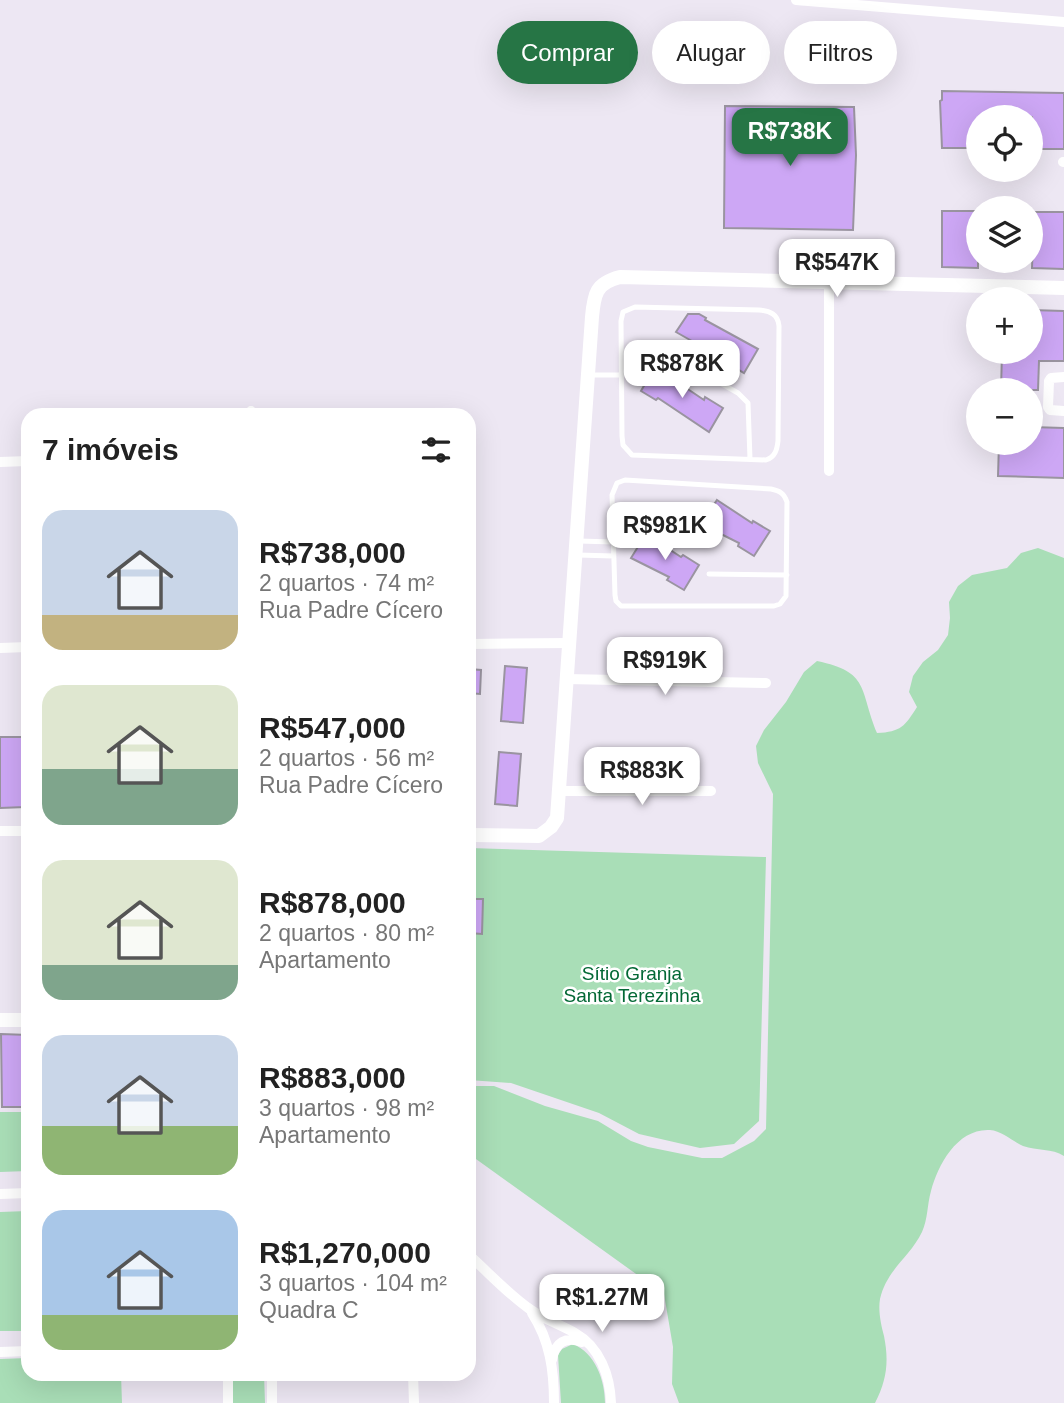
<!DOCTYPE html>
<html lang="pt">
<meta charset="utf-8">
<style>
:root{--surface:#fff;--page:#f6f6f6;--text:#222;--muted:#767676;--accent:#267545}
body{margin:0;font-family:Helvetica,sans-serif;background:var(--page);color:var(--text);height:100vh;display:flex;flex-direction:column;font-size:26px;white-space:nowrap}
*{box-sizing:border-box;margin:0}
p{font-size:23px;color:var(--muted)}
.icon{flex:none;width:38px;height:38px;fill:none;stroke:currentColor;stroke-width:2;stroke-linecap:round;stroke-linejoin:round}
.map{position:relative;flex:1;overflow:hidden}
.sheet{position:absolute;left:21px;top:408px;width:455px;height:973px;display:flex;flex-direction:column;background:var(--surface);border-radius:21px;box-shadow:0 7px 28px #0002}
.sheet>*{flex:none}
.banner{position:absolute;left:497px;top:21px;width:462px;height:63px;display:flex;gap:14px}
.buttons{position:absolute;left:966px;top:105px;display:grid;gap:14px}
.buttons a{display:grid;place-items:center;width:77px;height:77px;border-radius:50%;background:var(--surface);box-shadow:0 7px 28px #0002;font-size:35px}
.price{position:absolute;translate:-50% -60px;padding:0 16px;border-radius:14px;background:#fff;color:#222;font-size:23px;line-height:46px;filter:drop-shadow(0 2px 4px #0008)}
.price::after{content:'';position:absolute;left:50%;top:42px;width:21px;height:16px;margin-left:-10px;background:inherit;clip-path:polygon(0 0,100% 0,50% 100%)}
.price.current{background:var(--accent);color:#fff}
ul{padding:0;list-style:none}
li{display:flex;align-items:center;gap:21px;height:175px;padding:0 21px}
li span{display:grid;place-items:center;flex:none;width:196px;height:140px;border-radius:21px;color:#555}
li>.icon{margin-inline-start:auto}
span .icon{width:84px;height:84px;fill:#fffc;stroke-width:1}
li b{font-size:30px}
h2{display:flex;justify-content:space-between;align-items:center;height:84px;padding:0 21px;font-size:30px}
.pill{padding:0 24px;border-radius:32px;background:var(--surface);box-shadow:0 7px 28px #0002;font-size:24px;line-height:63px}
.pill.current{background:var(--accent);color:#fff}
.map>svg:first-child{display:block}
.green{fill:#a9deb7}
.building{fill:#cda7f5;stroke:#9a94a0;stroke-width:2}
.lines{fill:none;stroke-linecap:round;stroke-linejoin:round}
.lane{stroke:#fff;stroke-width:5}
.street{stroke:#fff;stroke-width:10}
.secondary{stroke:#fff;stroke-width:14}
.labels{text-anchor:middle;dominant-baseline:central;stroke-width:5;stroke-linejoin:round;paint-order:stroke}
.park-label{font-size:19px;fill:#036835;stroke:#fff}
</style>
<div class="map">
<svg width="1064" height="1403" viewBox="0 0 1064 1403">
<rect width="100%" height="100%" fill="#ede7f3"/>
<path class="green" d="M1038,548L1064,558V1156C1052,1148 1037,1151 1023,1146C1012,1141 1002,1131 990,1130C958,1128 938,1164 931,1191C927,1205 928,1219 922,1232C910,1257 887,1269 880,1299C878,1311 881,1325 884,1336C889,1361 887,1380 875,1403H679L672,1384L673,1347L664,1294L469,1154V1086H494L545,1106L598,1121L631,1141L648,1147L702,1158H722L754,1141L766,1129L773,794L758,763L756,746L764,730L786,702L804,672L817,661C870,672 859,689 877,733C901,732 905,726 917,707L909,692L913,676L923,662L938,650L948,635L950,618L949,602L958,586L972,575L1007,568L1021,553Z
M469,848L766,857L759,1121L734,1144L700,1148L639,1134L599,1113L511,1083L469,1080Z
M0,1112H28V1171L0,1172Z
M28,1211V1331H0V1212Z
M573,1344C595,1353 605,1380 605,1403H561L558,1355L562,1349Z
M28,1358V1374H121L122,1403H0V1359Z
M228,1374H264L265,1403H228Z"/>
<path class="building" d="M942,91L1064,93V149H1034L1032,117H978V148H942L940,101L942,100Z
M725,106L854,107L856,155L853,230L724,228Z
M942,211H978V268L942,267Z
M1034,212H1064V269L1032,268Z
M1031,310L1064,311V361H1039L1038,390H1001L1002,352H1031Z
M688,314H699L706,318L705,320L758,349L744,373L726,362L727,361L676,332Z
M655,367L704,400L705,397L723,408L709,432L658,398L656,400L641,391Z
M1031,427L1064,428V478L998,476L999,443H1031Z
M717,500L752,523L753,521L770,531L754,556L738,546L739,543L701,524Z
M646,534L681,557L683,555L699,565L684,590L667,580L669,577L631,558Z
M505,666L527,668L523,723L501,721Z
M469,669L481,670L480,694L469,693Z
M0,737H23L25,807L0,808Z
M499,752L521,754L517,806L495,804Z
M469,899H483L482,934L469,933Z
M1,1034L28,1035V1107H2Z"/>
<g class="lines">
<path class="lane" d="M635,307L759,310C770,311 778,314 779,326L778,441C777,450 775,457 766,460L632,455L623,445L622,436L621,321L623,312Z
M591,375H621
M706,375L738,393L748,403L750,459
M625,480L771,489C780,491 784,493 787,502L786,596L780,604L774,606H621L616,601L615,595L612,495L617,483Z
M579,541L613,542
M578,555L613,556
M709,574L787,575"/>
<path class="street" d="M796,0L1064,22
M1063,162H1064
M829,281V471
M1064,377L1051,378L1049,381L1048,407L1050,410L1064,411
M251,411V415
M0,462L28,461
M469,644L569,643
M0,648L28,647
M566,679L766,683
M558,791H711
M0,831H28
M0,1194L28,1193
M469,1255C489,1273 509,1295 531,1310C544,1319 561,1325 575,1333C600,1347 610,1376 611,1403
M532,1313C550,1341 554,1370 554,1403
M0,1352L28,1351
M552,1360C555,1342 566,1336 582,1342
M272,1374V1403
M413,1374L414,1403
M228,1403V1374"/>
<path class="secondary" d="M469,835L539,836L551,827L557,818L592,317C594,294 596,283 620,277L1064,288
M0,1020H28"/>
</g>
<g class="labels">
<g class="park-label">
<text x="632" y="973">Sítio Granja<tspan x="632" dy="22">Santa Terezinha</tspan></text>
</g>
</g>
</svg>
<div class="buttons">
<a><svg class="icon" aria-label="locate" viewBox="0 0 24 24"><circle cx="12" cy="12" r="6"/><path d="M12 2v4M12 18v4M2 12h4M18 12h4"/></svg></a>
<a><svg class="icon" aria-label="layers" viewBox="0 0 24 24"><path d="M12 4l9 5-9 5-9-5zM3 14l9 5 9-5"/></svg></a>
<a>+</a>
<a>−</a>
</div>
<b class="price current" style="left:790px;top:168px">R$738K</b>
<b class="price" style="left:837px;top:299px">R$547K</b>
<b class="price" style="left:682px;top:400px">R$878K</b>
<b class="price" style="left:665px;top:562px">R$981K</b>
<b class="price" style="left:665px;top:697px">R$919K</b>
<b class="price" style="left:642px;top:807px">R$883K</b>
<b class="price" style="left:602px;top:1334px">R$1.27M</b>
<div class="banner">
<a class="pill current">Comprar</a>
<a class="pill">Alugar</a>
<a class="pill">Filtros</a>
</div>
<section class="sheet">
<h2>7 imóveis<svg class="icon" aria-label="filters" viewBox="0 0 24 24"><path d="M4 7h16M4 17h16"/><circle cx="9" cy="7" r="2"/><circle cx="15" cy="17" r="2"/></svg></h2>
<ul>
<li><span style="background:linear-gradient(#c9d6e8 75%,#c2b280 0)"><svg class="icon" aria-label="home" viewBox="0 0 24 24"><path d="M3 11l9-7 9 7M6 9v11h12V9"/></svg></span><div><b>R$738,000</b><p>2 quartos · 74 m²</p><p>Rua Padre Cícero</p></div></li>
<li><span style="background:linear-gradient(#dfe7d0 60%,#7fa58c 0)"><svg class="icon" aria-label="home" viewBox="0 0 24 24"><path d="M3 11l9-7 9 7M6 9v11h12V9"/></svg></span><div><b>R$547,000</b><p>2 quartos · 56 m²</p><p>Rua Padre Cícero</p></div></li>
<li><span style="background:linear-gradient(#dfe7d0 75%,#7fa58c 0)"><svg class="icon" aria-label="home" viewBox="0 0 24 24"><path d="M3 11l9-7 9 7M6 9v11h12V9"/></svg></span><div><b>R$878,000</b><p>2 quartos · 80 m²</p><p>Apartamento</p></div></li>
<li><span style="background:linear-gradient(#c9d6e8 65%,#8fb573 0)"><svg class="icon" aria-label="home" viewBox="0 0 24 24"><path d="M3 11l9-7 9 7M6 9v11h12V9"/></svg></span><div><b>R$883,000</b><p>3 quartos · 98 m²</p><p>Apartamento</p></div></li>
<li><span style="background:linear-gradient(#a9c7e8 75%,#8fb573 0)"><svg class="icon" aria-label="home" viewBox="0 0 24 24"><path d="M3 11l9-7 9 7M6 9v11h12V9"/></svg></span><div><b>R$1,270,000</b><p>3 quartos · 104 m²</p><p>Quadra C</p></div></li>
</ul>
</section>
</div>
